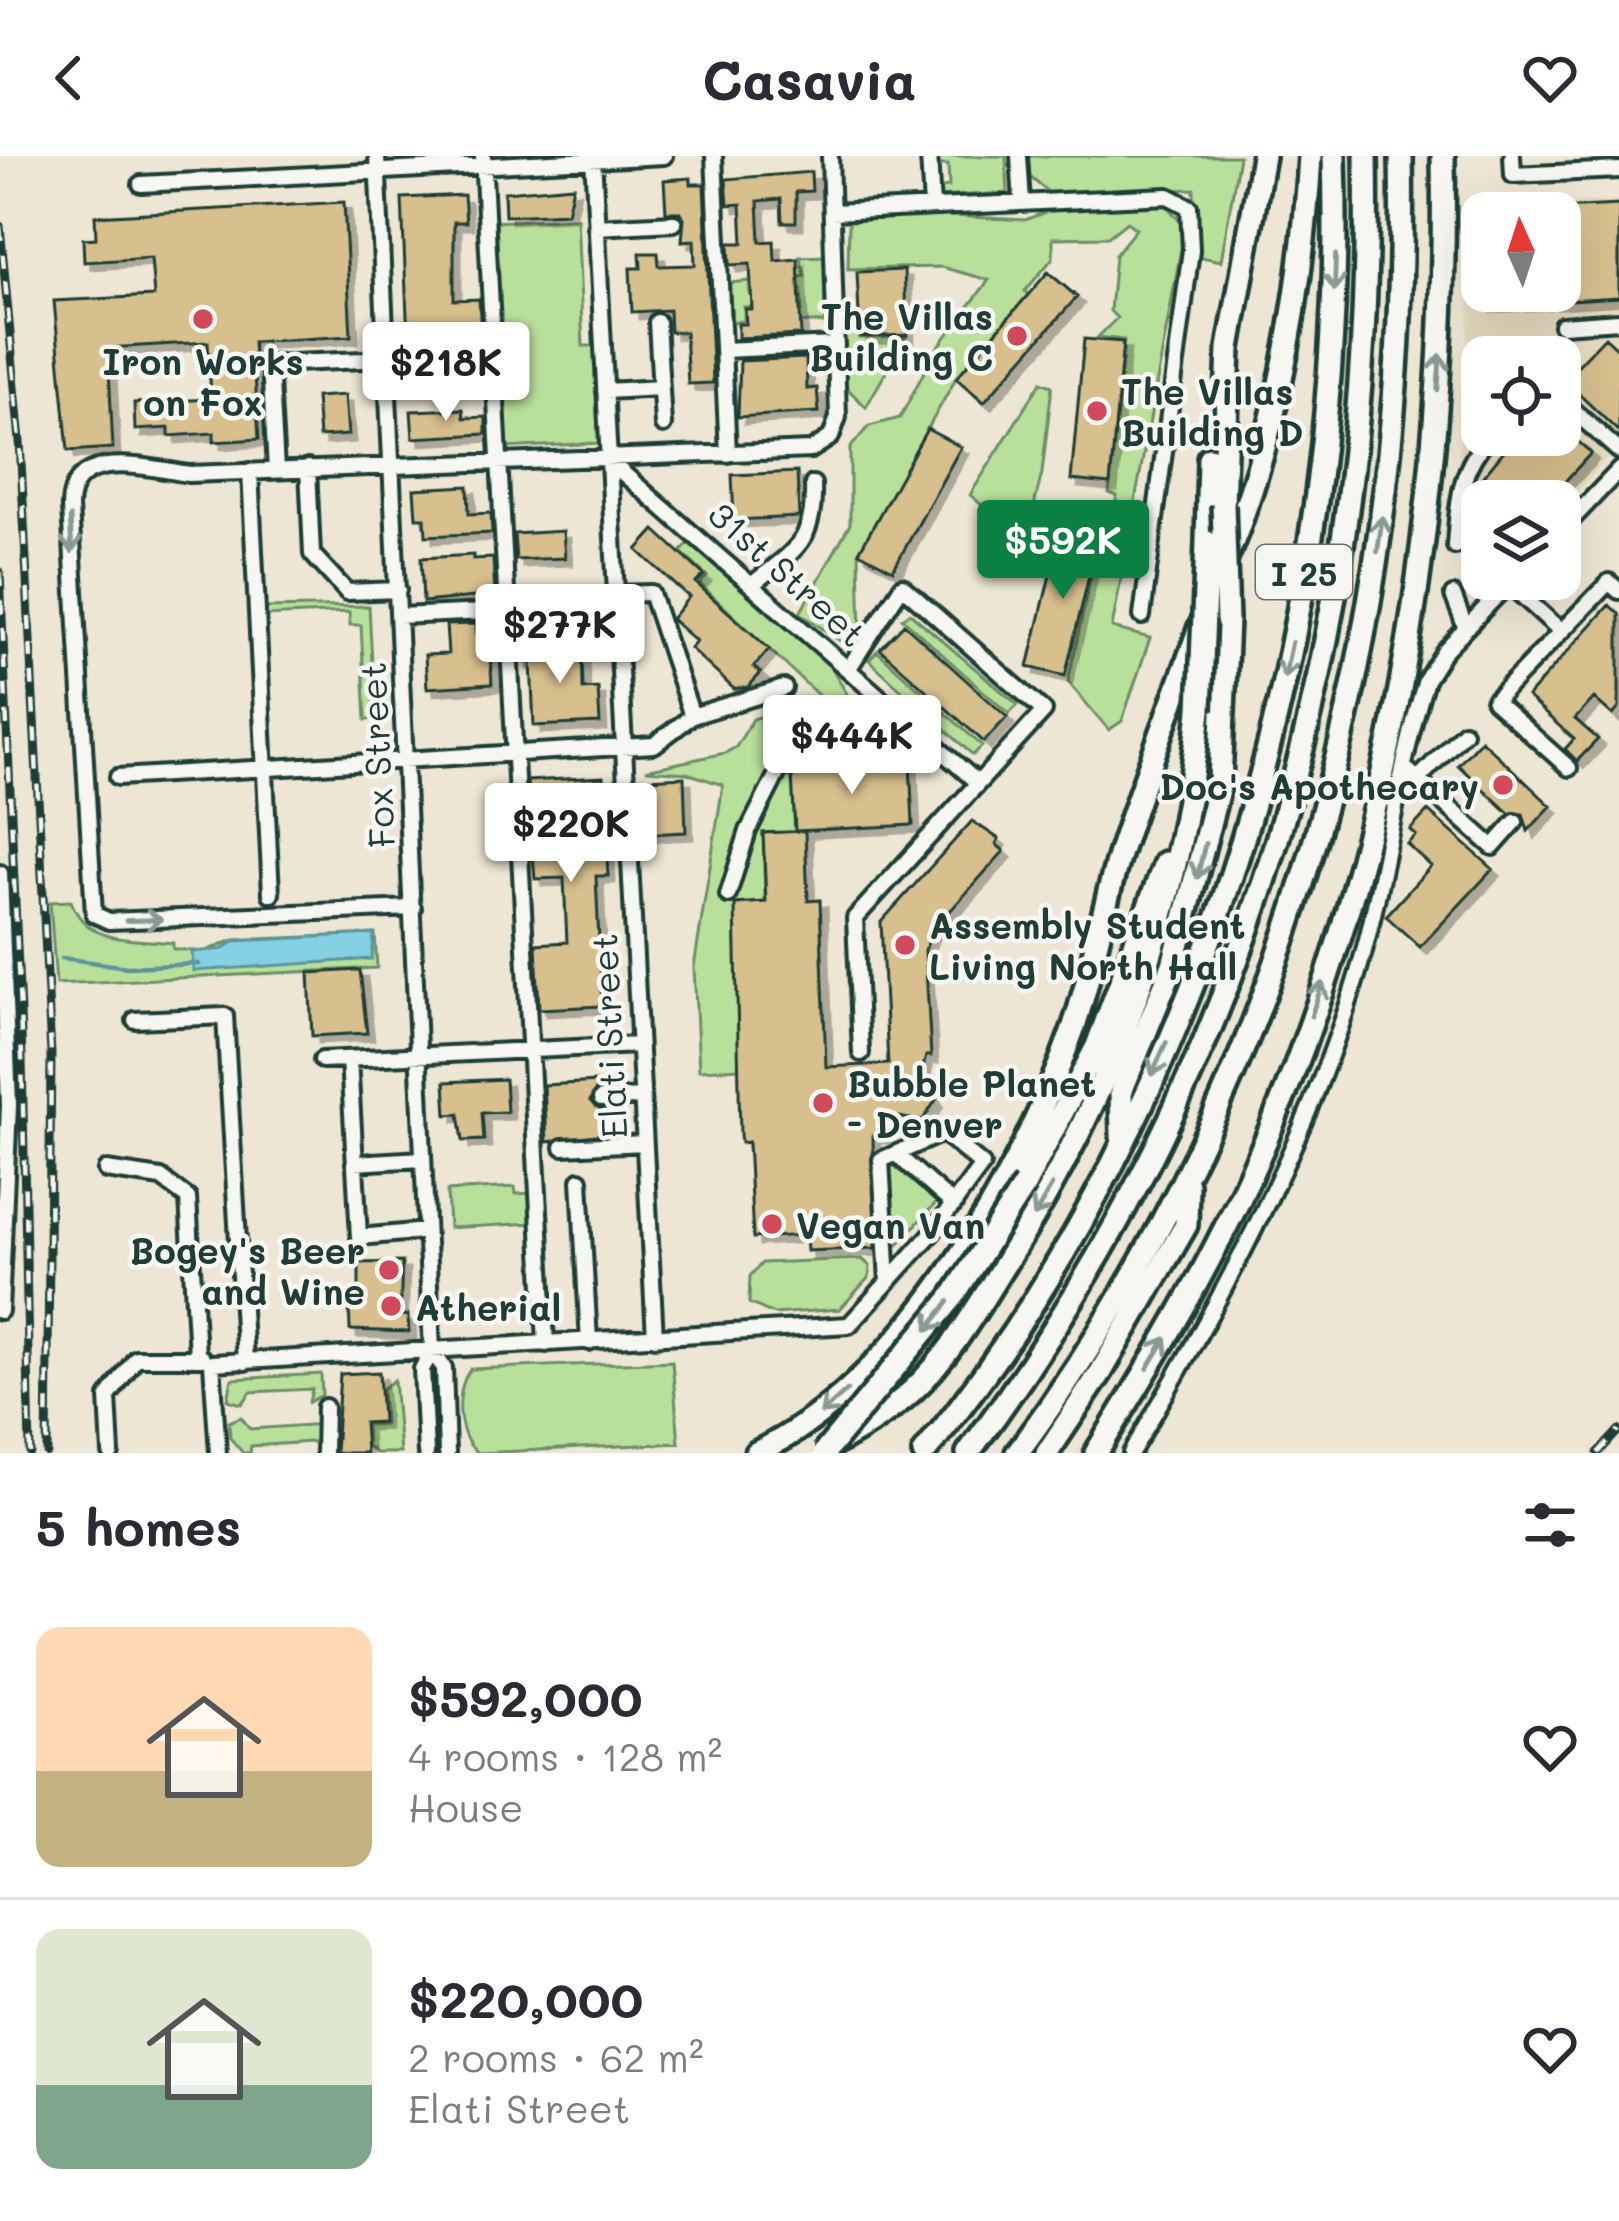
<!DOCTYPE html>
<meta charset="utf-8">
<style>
:root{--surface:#fff;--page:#f7f7f7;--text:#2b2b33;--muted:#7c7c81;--line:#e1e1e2;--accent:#0b8043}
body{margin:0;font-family:Mali,sans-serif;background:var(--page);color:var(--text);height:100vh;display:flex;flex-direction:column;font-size:45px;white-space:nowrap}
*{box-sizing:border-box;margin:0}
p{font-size:39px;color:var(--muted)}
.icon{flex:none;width:66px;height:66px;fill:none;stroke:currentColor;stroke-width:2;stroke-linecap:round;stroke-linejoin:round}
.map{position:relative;height:1297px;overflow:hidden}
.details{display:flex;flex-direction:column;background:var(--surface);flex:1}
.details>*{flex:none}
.needle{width:78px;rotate:357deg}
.tools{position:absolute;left:1461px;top:36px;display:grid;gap:24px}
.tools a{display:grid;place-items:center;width:120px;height:120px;border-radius:24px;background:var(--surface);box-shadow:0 12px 48px #0002;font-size:60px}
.price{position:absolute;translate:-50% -102px;padding:0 27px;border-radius:12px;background:#fff;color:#222;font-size:39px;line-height:78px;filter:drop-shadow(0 3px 6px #0008)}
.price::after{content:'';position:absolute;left:50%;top:72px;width:36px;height:27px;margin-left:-18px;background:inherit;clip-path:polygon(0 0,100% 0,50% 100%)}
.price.current{background:var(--accent);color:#fff}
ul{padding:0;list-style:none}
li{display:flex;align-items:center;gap:36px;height:300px;padding:0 36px}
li+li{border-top:3px solid var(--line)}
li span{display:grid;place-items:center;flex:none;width:336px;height:240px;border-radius:24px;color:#555}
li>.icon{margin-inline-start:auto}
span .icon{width:144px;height:144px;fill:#fffc;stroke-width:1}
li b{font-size:51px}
h2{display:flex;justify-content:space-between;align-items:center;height:144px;padding:0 36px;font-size:51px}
header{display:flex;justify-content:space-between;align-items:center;height:156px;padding:0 36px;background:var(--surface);font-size:54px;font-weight:700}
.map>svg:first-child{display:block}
.built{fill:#e6dabf;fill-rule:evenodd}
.green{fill:#b9e09b;stroke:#6c8e68;stroke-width:3}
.water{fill:#83d1e2;stroke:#5b969c;stroke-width:3}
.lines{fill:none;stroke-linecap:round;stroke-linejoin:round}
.stream{stroke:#5b969c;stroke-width:4.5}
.building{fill:#d7bf8e;stroke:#1f3d34;stroke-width:3;filter:url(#shadow)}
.minor-casing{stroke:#1f3d34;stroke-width:22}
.highway-casing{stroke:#1f3d34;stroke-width:30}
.minor{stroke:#f6f6f2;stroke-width:14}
.highway{stroke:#f6f6f2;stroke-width:21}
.rail-casing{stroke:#1f3d34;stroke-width:9}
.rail{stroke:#f6f6f2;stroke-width:4.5;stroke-dasharray:14;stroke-linecap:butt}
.highway-bridge-casing{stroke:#1f3d34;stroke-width:30;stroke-linecap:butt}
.highway-bridge{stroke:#f6f6f2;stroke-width:21}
.oneway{stroke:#8a9a93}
.poi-dot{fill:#d1495b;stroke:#f6f6f2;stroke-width:4.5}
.labels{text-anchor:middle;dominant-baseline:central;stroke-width:9;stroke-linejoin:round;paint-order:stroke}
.shield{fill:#f6f6f2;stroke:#60746d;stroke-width:3}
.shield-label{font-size:33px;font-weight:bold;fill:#1f3d34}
.poi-label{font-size:36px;font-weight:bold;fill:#1f3d34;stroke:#f6f6f2;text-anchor:start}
.street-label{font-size:36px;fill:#1f3d34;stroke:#f6f6f2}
</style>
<header><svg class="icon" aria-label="back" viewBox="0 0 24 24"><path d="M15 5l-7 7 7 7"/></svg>Casavia<svg class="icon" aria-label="heart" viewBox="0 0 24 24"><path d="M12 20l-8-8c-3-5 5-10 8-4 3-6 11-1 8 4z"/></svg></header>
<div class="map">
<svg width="1619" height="1297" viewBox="0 0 1619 1297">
<defs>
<filter id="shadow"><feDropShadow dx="7" dy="7" stdDeviation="0" flood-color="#0004"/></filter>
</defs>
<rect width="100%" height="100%" fill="#ede6d4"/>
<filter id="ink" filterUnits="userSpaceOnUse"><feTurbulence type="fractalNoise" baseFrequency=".00833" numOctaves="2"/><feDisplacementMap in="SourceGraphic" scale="24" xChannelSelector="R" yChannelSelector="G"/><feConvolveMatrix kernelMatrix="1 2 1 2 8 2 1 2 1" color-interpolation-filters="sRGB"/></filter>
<g filter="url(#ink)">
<path class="built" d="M1619,44V290L1560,353V345H1484L1458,320L1476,51ZM1482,57H1560V135H1482ZM1482,201H1560V279H1482Z"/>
<path class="green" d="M932,0H1006L1008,37L934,41V33L949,31L948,9H932Z
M1028,0H1239L1221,105L1196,100L1194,33L1050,38L1030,21Z
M1147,47L1166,49L1185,71L1112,472L1150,482L1122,565L1109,574L1068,526L1099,382L1107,383L1117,340L1109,337L1124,184L1098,181L1117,162L1110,155L1115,99L1136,73L1127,66L1108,81L1053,82V102L1025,135L1028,139L956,222L859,396L861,483L843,487L800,457L850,368V292L869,270L900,262L935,195L989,124L941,111L848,113L849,65L932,59L1025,64L1053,53Z
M577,62L583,190H595L600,287L504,292L492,66Z
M824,100L825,167L778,166L760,150L744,151V165L732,166L729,127L749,125L750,138L780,136L778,156L802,155L801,133L780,134L779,125L805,120L800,101Z
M858,160L859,182L906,181L866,251L846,231L844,161Z
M1041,226L1052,230L1042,317L1025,386L970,339Z
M691,385L831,510L857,556L799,586L770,621H792L795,675L763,677L765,746L735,748L741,912L699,914L694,811L723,629L687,617L646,614L725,597L736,591L753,563L821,542L700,428L707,420L681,396Z
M369,450L375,563L366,564L361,469H350L349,456L264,460V452Z
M910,457L1018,549L1009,558L902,462Z
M877,495L982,590L973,599L869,504Z
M71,745C87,790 134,782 173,787V793L203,796L234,784L375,778L377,812L56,828L50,746Z
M892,1008L937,1046L897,1089L891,1084L886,1010Z
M515,1031L516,1038L532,1037L534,1067L449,1072L447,1035Z
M862,1103L870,1110L869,1121L840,1153L774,1158L749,1147L750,1120L762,1107Z
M672,1205L679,1287L478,1297C456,1282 454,1232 471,1213Z
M321,1218L322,1239L309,1246L312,1233L251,1236L242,1248L228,1244L232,1223Z
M394,1224L400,1297H376L367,1290L366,1269L384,1268L382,1233Z
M241,1261L250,1273L324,1268L325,1285L251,1290L250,1297H243L230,1282L229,1266Z"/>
<path class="water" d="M374,778L372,803L193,815L192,796L223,793L235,785Z"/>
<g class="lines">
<path class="stream" d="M62,802L127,811L199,808"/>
</g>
<path class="building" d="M811,16L812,35L796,36V66H782L781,43L758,45L760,86L774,85L775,105L798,103L801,179L738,182V168H746L745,153H752L750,108L730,109L729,87H743L741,48L728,49L726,23Z
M691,22V28H704L713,227L688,228L685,176H670L669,154L632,156L630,112H641L640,97H658L659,110L695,109L694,84L682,85L684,62L680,56H666L664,24Z
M573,30L567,57L505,60L504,36Z
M464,39L466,66H454V144L479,143L484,228L410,232L402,42Z
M344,46L351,180L253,186L259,283L214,286V277L169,280V272L135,274L134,247L211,243L208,186L108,192L113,292L68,295L54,145L154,140L151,102L84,106L83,83L96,82L95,60Z
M1619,49V141L1484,149L1483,135H1560V52Z
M904,114L907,179L860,181L857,116Z
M1048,116L1077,141L984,246L956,222Z
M1605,181L1619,194V276L1564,224Z
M1084,183L1123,186L1110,328L1071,324Z
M806,202L807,233L817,232L819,256L738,261L740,205Z
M345,239L348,279L319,281L316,241Z
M463,253L464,262L486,261V278L413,282L411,255Z
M1560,269L1591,297L1547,345H1490L1474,331L1517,279H1560Z
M927,273L961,291L893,414L859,396Z
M797,316L799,361L734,364L732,319Z
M468,330L469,358L491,357L492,377L426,380L425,362H416L414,333Z
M1061,373L1098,382L1065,520L1028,511Z
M655,374L704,419L696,427L769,493L754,511L761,517L748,531L734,533L690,492L696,485L671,463L689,441L637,394Z
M563,375L565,402L516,404L514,378Z
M473,399V403L493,402L495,439L423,446L421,402Z
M1609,449L1619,458V552L1613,559L1594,542L1575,563L1598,583L1577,605L1565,593L1574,583L1527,541Z
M476,468L477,498L490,497L492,528L427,532L425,499L448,498L446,469Z
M904,468L1007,561L984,586L880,493Z
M582,488L583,533L598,532L600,567L534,570L531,506H521L520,490Z
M1481,584L1551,650L1528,675L1523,658L1509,657L1458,609Z
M910,607L913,669L795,675L792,618L804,611Z
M603,621L608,720H596L602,850L539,853L536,788L567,786L564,722L535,723L527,625Z
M684,621L686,676L649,678L647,623Z
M1428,655L1493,713L1420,791L1386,760L1431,710L1407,688L1416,679L1410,674Z
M972,665L999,683L996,688L1004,695L933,774L925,794L931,900H926L921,920L936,944L922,965L893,960L881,970L882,980H873L875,1092L807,1095L806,1079L753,1082L748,986L741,987L740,979L735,748L766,746L763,677L805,675L808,745L820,744L826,911L888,908L881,766Z
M360,814L367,877L312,880L309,817Z
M505,923L507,956L482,957L484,984L463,985L459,958L447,959L445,926Z
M600,926L590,945L601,954L603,978L547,986L544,929Z
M402,1106L400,1160L408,1159L409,1176L350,1174L349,1145H359V1107Z
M379,1216L382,1266L364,1267L366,1297H335L340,1218Z"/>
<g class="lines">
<defs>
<path id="minor" d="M377,0L432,1195L444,1212L447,1297
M483,0L546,1188
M593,0L655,1182
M714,0L728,298
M929,0L932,51
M1019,0L1022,47
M1512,0L1513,19L1619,14
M141,28L664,0
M832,56L1168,40L1189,51L1191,94L1142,460
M596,71L674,67
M657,166L663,269
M1562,169L1619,165
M723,194L836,189
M605,235L661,232
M1560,243L1619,295
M608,304L978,627
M308,312L312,398L347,436L398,434
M276,314L270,208L387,203
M250,315L271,738
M1560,376L1619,314
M1455,390C1458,346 1459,312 1491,279
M754,427C796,393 815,386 813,328
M1508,427L1561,475
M1453,439L1465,470
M399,460L507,455
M849,512L902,430L1044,555L855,762L861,897
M692,560L784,532
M1405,612L1493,691L1515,666
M1569,612L1494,545L1609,426L1619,435
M118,621L654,589L692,560L651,437L615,438
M1418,623L1464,576
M0,717L9,949L0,1155
M728,739L748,675L780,612L890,549
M413,752L109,765L94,758L70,351C71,290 148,312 189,318L811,294L831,281L838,261L830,0
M135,864L225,860L245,1206
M349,903L359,1081L426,1075
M322,904L639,889
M601,943L642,941
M563,991L644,987
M896,998L954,1049
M354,1007L423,1003
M106,1014L161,1022L188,1042L197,1199
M580,1024L589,1186
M212,1207L849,1169L860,1157L932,1077L982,1009L943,977L881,1004L888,1126
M212,1207L218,1297
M111,1297L108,1241L136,1202H202
M324,1297L325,1251
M426,1297L422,1213L432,1195
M1131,1297C1217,1152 1301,997 1352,836C1385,734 1394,626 1426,524L1444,495L1513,423"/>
<path id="highway" d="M1223,348L1229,192L1263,0
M1207,386L1209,302
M1224,408C1278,278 1302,140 1310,0
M1122,981L1121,936L1173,809L1220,626L1227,464
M1025,1028L1097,890L1165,707
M829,1291C859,1274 887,1258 912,1235C950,1200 977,1152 1004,1109C1113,938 1181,756 1200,554
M756,1297C904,1226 1020,1023 1073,873C1093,815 1102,754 1120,696C1144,620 1174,546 1200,471
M924,1297C1212,947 1348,448 1334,0
M968,1297C1253,916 1375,473 1366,0
M1017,1297C1293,923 1410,461 1401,0
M1047,1297L1101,1216L1186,1069L1187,1028
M1096,1297C1147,1215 1197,1132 1239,1044C1390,721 1449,355 1443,0"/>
</defs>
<use href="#minor" class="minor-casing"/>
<use href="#highway" class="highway-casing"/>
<use href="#minor" class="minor"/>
<use href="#highway" class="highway"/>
<defs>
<path id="rail" d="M0,70L20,285L51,898L47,1297
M0,416L22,900L30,1297
M1598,1297L1619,1274"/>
</defs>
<use href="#rail" class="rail-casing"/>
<use href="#rail" class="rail"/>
<defs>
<path id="highway-bridge" d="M1223,348L1227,464
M1200,554L1207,386
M824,1297L952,1142L1025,1028"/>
</defs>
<use href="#highway-bridge" class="highway-bridge-casing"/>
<use href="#highway-bridge" class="highway-bridge"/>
</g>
<defs><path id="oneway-shaft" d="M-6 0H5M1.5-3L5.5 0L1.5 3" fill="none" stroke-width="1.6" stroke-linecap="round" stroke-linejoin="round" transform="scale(3)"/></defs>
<g class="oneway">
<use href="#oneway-shaft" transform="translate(1335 117) rotate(92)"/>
<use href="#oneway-shaft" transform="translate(1439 216) rotate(-86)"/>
<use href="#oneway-shaft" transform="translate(1380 378) rotate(-82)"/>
<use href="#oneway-shaft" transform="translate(71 379) rotate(87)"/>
<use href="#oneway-shaft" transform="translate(1288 504) rotate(102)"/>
<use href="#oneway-shaft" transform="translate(1201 705) rotate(103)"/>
<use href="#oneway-shaft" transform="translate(144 764) rotate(-2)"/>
<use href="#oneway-shaft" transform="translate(1317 843) rotate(-71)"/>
<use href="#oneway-shaft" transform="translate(1159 903) rotate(114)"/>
<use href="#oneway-shaft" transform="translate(1043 1045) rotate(120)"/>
<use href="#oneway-shaft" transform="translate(938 1160) rotate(127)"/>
<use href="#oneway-shaft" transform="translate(1157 1197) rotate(-59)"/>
<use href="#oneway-shaft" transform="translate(834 1246) rotate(138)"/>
</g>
</g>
<g class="poi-dot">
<circle cx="203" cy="163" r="12"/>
<circle cx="1017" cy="180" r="12"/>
<circle cx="1097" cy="255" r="12"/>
<circle cx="1503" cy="629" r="12"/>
<circle cx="905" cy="789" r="12"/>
<circle cx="823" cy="947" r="12"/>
<circle cx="772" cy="1068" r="12"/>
<circle cx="389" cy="1114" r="12"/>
<circle cx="391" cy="1150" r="12"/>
</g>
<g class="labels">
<rect class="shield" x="1256" y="389" width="96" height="54" rx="9"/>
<g class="shield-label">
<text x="1304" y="416">I 25</text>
</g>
<g class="poi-label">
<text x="993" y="159" text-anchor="end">The Villas<tspan x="993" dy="41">Building C</tspan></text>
<text x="203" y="204" text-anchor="middle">Iron Works<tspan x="203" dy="41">on Fox</tspan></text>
<text x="1121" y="234">The Villas<tspan x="1121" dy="41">Building D</tspan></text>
<text x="1479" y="629" text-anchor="end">Doc's Apothecary</text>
<text x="929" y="768">Assembly Student<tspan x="929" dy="41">Living North Hall</tspan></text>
<text x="847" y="926">Bubble Planet<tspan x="847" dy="41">- Denver</tspan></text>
<text x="796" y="1068">Vegan Van</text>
<text x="365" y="1093" text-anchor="end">Bogey's Beer<tspan x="365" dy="41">and Wine</tspan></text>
<text x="415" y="1150">Atherial</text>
</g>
<g class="street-label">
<text transform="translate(788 417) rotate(42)">31st Street</text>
<text transform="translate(376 599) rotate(-93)">Fox Street</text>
<text transform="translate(608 880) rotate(-93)">Elati Street</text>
</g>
</g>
</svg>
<div class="tools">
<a><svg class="needle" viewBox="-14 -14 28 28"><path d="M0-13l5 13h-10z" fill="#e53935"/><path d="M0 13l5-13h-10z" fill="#7c7c81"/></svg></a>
<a><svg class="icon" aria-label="locate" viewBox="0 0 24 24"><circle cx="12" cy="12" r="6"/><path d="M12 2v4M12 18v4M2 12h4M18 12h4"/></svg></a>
<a><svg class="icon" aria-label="layers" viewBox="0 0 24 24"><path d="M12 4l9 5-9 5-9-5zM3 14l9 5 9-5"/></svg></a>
</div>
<b class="price" style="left:446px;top:268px">$218K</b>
<b class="price current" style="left:1063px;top:446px">$592K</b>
<b class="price" style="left:560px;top:530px">$277K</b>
<b class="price" style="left:852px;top:641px">$444K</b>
<b class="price" style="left:571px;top:729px">$220K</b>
</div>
<section class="details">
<h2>5 homes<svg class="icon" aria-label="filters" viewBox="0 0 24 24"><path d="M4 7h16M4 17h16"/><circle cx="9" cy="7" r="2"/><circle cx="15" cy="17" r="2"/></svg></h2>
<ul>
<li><span style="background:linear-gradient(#ffd9b3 60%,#c2b280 0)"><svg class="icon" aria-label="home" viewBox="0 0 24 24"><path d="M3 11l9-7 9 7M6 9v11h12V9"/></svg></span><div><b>$592,000</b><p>4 rooms · 128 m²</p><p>House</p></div><svg class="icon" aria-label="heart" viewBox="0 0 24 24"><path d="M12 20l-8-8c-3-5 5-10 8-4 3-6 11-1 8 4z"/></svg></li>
<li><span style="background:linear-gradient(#dfe7d0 65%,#7fa58c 0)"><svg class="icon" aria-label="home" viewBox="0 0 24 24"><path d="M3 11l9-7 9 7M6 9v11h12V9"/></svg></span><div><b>$220,000</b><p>2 rooms · 62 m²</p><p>Elati Street</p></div><svg class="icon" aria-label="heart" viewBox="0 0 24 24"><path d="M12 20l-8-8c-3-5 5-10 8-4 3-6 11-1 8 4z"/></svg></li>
</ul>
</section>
